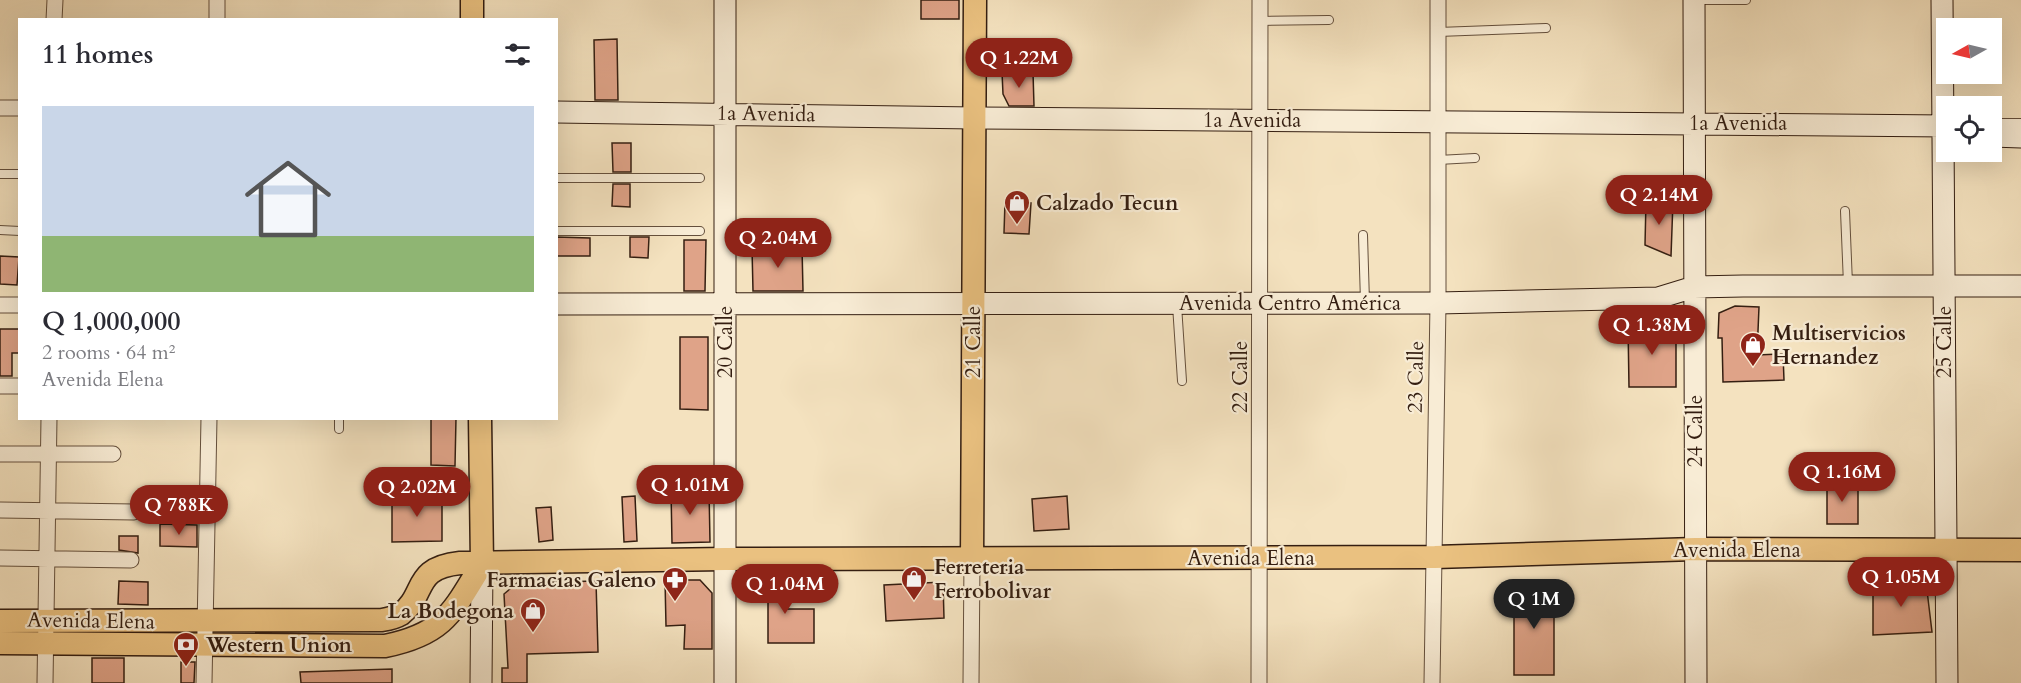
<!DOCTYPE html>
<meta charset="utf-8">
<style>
:root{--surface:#fff;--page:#f2f2f3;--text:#2b2b33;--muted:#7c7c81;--accent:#8f2418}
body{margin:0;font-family:Cardo,serif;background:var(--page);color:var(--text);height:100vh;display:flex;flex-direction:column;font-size:22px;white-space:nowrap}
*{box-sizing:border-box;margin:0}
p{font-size:20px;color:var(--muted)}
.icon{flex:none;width:33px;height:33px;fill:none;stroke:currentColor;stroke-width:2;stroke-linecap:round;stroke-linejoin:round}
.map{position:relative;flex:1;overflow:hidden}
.sheet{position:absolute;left:18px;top:18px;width:540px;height:402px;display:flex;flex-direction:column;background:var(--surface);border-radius:0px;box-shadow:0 6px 24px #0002}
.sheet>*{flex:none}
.needle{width:39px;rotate:262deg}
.fabs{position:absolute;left:1936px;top:18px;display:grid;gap:12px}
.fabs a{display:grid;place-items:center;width:66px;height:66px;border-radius:0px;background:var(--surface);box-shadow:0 6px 24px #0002;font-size:30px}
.price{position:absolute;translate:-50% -51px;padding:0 14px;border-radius:21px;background:var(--accent);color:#fff;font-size:20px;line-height:39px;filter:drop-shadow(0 2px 3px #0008)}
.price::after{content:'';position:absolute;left:50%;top:36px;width:18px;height:14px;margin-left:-9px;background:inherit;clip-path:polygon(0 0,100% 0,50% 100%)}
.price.active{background:#222;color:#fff}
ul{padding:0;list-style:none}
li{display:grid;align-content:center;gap:12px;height:318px;padding:0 24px}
li span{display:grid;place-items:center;height:186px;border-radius:0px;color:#555}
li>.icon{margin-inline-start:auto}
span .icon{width:108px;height:108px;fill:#fffc;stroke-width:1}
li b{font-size:26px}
h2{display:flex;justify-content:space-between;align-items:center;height:72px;padding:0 24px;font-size:26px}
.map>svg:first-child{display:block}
.building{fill:#dfa388;stroke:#341e11;stroke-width:1.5}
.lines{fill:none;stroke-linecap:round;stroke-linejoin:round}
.lane-casing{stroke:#644f3c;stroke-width:10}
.street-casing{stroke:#644f3c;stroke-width:17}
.secondary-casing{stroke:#341e11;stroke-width:23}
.primary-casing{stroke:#341e11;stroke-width:25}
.lane{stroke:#f8ecd5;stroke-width:8}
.street{stroke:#f8ecd5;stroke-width:15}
.secondary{stroke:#f8ecd5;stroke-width:21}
.primary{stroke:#eac180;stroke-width:22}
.labels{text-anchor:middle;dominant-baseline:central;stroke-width:4.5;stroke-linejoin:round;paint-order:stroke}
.street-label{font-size:21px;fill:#341e11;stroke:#f8ecd5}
.poi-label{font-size:21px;font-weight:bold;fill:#341e11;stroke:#f8ecd5;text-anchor:start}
</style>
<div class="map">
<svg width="2021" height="683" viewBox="0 0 2021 683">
<rect width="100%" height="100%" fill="#f4e2bf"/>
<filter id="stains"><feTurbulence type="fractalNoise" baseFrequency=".00333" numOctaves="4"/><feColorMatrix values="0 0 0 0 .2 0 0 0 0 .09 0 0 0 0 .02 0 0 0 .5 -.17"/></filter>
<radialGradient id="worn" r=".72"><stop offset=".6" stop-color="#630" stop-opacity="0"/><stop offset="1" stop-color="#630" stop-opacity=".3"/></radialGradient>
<path class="building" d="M921,0H959V19H921Z
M617,39L618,100H595L594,40Z
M1002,72H1033L1034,106H1009L1003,94Z
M612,143H631V172H613Z
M613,184H630V207L612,206Z
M1646,201H1673L1671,256L1645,245Z
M1005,202L1031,203L1029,234L1004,233Z
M556,237L590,238V256H556Z
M630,237H649L648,258L630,257Z
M684,240H706L705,291H684Z
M802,247L803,291H753L752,248Z
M0,256L19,257L17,285L0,284Z
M1735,306L1759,307L1757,355L1783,354L1784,380L1723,382L1722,338H1718L1719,313Z
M1668,324L1676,337V387H1629L1628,325Z
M0,329H20V353H12V376H0Z
M680,337H708V410L680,409Z
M431,418H456L455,466L431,465Z
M1827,482H1858V524H1827Z
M709,489L710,542L672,543L671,490Z
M442,493V541L392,542V494Z
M635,496L637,541L624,542L622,497Z
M1067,496L1069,529L1034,531L1032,499Z
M551,507L553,540L539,542L536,508Z
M160,524L197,525V547L160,546Z
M119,536H138V553L119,550Z
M782,576L784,609H814V643H768V593H756L755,577Z
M665,580H700L712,593V649H684L685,625L666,626Z
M119,581L148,582V605L118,604Z
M596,581L598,652L527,654V683H502V668H508L504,594L517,583Z
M943,582L944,618L886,621L884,585Z
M1926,582L1932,632L1873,635V583Z
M1514,586H1554V675H1514Z
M92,658H124V683H92Z
M181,662H195L194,683H181Z
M392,669V683H301L300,672Z"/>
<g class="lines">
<defs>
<path id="lane" d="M1696,0H1746
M1260,21L1329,20
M1438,32L1546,28
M1992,123H2021
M1438,160L1475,158
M0,174H20
M556,178H700
M1845,211L1848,284
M0,230L20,231
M556,231H700
M1363,235L1365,302
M1177,305L1182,381
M339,429V418"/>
<path id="street" d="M54,20L55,0
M217,20V0
M0,108H20
M0,305H20
M0,386H20
M0,454H113
M0,510L134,512
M0,558L131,560
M45,683L49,418
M204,683L209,418
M971,683L972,560
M1259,683L1260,0
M1432,683L1438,303V0"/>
<path id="secondary" d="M725,0V683
M1694,0L1696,683
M1942,0L1947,683
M556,112L975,118L1947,126
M1992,136L2021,137
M556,304L1438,303L1658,298L1694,287L1743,286H2021
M481,683L482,564"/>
<path id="primary" d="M472,0V20
M480,418L482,564
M972,560L975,0
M0,621L382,620C388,619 396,617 401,614C427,594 412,568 460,563L725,559L1435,557L1695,549L2021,550
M0,643L385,646C445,634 453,611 482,564"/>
</defs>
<use href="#lane" class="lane-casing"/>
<use href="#street" class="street-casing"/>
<use href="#secondary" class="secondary-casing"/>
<use href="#primary" class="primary-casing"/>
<use href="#lane" class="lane"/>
<use href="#street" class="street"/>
<use href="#secondary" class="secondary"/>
<use href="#primary" class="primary"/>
</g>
<defs>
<symbol id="shop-pin" viewBox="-11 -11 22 30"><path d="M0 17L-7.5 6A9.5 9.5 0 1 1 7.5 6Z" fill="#8f2418" stroke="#f8ecd5"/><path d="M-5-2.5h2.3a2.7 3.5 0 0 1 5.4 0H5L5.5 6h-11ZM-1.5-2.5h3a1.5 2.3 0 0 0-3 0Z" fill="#fff"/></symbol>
<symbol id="pharmacy-pin" viewBox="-11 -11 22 30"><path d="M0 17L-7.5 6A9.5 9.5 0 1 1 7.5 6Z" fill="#8f2418" stroke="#f8ecd5"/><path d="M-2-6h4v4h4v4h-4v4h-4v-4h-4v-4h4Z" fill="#fff"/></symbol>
<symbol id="bank-pin" viewBox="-11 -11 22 30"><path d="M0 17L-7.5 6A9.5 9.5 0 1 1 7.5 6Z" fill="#8f2418" stroke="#f8ecd5"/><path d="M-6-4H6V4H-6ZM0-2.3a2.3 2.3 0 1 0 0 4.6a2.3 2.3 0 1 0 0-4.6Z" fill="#fff"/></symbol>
</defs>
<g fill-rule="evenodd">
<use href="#shop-pin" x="1002" y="188" width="30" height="40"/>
<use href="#shop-pin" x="1738" y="330" width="30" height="40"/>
<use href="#shop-pin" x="899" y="564" width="30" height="40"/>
<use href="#pharmacy-pin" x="660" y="565" width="30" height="40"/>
<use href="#shop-pin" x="518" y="596" width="30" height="40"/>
<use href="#bank-pin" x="171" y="630" width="30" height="40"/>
</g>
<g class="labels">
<g class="street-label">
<text transform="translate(766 114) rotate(1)">1a Avenida</text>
<text x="1252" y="120">1a Avenida</text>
<text x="1738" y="123">1a Avenida</text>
<text x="1290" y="303">Avenida Centro América</text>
<text transform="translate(725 342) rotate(-90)">20 Calle</text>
<text transform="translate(973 342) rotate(-90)">21 Calle</text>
<text transform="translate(1944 342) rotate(-90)">25 Calle</text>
<text transform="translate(1240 377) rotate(-90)">22 Calle</text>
<text transform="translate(1416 377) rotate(-89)">23 Calle</text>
<text transform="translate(1695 431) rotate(-90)">24 Calle</text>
<text x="1737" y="550">Avenida Elena</text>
<text x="1251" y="558">Avenida Elena</text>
<text transform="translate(91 621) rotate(1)">Avenida Elena</text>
</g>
<g class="poi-label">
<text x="1036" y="203">Calzado Tecun</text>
<text x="1772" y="333">Multiservicios<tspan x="1772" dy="24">Hernandez</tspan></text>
<text x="934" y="567">Ferreteria<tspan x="934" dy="24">Ferrobolivar</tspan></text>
<text x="656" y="580" text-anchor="end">Farmacias Galeno</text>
<text x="514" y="611" text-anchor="end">La Bodegona</text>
<text x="206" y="645">Western Union</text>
</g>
</g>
<rect width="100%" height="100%" filter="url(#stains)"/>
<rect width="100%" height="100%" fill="url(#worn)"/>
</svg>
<div class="fabs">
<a><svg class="needle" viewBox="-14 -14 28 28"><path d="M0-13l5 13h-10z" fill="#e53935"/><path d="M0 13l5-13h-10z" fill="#7c7c81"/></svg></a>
<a><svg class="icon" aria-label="locate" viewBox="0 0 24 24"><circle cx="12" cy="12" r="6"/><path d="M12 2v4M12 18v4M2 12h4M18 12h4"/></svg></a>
</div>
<b class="price" style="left:1019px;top:89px">Q 1.22M</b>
<b class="price" style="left:1659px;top:226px">Q 2.14M</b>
<b class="price" style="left:778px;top:269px">Q 2.04M</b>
<b class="price" style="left:1652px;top:356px">Q 1.38M</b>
<b class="price" style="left:1842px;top:503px">Q 1.16M</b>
<b class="price" style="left:690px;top:516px">Q 1.01M</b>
<b class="price" style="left:417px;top:518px">Q 2.02M</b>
<b class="price" style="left:179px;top:536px">Q 788K</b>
<b class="price" style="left:1901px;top:608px">Q 1.05M</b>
<b class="price" style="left:785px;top:615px">Q 1.04M</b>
<b class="price active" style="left:1534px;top:630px">Q 1M</b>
<section class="sheet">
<h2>11 homes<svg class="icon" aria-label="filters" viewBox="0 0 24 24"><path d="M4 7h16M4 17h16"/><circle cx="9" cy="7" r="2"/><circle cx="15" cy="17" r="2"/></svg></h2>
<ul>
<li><span style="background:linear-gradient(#c9d6e8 70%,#8fb573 0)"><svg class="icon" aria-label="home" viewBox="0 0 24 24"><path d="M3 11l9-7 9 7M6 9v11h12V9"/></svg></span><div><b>Q 1,000,000</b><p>2 rooms · 64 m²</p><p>Avenida Elena</p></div></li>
</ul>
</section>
</div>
